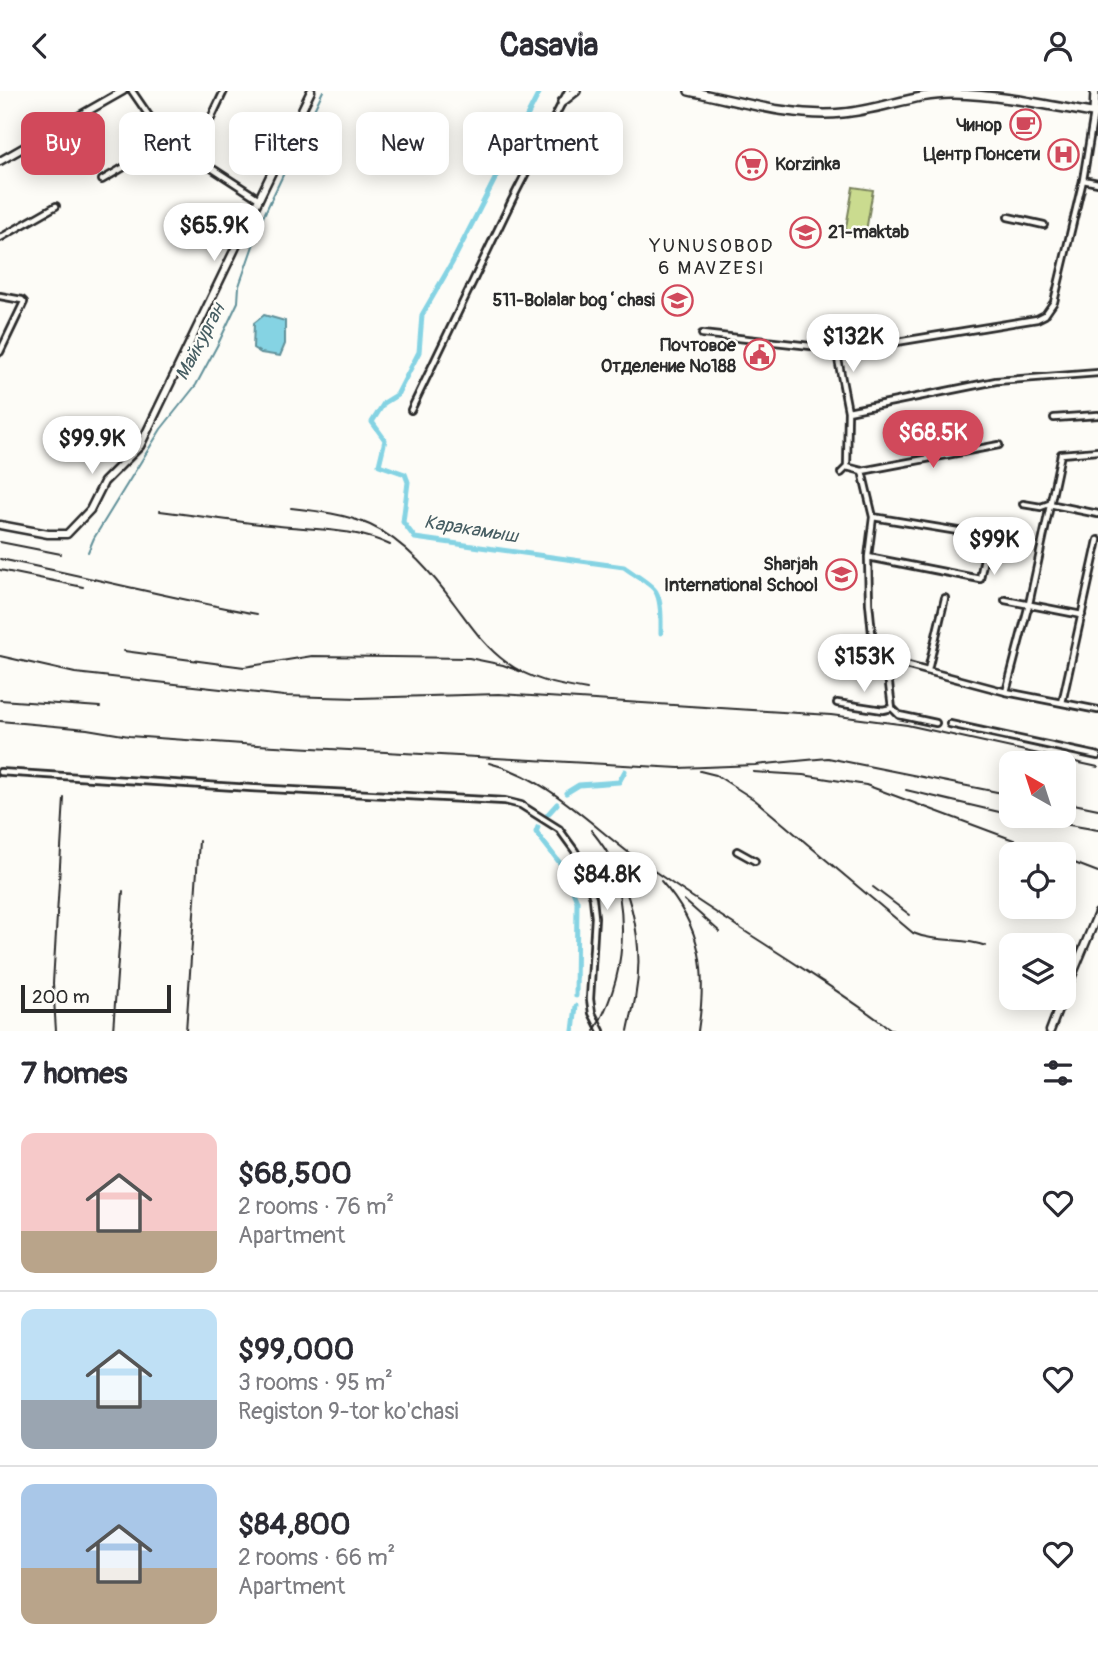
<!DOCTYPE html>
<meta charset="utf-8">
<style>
:root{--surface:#fff;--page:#f7f7f7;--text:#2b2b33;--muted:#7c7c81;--line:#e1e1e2;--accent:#d1495b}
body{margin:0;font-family:Pangolin,sans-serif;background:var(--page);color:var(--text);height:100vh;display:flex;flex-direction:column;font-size:26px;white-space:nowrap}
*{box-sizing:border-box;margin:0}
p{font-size:23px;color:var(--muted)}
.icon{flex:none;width:38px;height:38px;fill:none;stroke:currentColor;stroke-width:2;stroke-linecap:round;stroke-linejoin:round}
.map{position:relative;height:940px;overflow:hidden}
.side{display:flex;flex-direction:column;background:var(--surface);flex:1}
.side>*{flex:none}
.guide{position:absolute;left:21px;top:21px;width:700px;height:63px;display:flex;gap:14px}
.needle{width:46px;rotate:321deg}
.fabs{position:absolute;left:999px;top:660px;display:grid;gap:14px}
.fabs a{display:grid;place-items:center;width:77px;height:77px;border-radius:14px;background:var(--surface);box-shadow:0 4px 18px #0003;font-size:35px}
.scale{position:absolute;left:21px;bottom:18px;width:150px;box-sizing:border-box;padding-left:7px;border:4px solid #2b2b2b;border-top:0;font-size:19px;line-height:24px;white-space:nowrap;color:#2b2b2b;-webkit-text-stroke:5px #fdfcf7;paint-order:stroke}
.price{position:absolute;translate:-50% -60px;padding:0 16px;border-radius:24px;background:#fff;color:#222;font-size:23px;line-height:46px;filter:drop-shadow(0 2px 4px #0008)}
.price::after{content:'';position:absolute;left:50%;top:42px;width:21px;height:16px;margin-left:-10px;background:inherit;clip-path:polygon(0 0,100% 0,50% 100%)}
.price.selected{background:var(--accent);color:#fff}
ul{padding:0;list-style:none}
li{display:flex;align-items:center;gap:21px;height:175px;padding:0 21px}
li+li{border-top:2px solid var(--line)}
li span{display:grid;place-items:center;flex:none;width:196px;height:140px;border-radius:14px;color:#555}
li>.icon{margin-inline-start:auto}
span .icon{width:84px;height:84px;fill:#fffc;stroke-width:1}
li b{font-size:30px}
h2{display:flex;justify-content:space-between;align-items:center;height:84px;padding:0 21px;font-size:30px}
.pill{padding:0 24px;border-radius:14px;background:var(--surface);box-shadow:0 4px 18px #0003;font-size:24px;line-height:63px}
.pill.selected{background:var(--accent);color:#fff}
header{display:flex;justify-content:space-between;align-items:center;height:91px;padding:0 21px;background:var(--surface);font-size:32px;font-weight:800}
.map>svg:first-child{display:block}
.green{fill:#cadb8f;stroke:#7a835d;stroke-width:2}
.water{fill:#85d3e3;stroke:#619099;stroke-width:2}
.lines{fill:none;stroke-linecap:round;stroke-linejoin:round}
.stream{stroke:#619099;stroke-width:2}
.canal{stroke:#85d3e3;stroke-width:5}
.minor-casing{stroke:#2b2b2b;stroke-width:10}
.tertiary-casing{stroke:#2b2b2b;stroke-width:11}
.secondary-casing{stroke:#2b2b2b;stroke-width:12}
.minor{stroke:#fdfcf7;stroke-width:4.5}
.tertiary{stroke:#fdfcf7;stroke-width:6}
.secondary{stroke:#fdfcf7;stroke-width:7}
.rail{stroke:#2b2b2b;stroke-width:2}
.labels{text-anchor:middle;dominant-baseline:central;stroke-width:5;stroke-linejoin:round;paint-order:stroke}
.poi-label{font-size:18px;font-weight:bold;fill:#2b2b2b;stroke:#fdfcf7;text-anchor:end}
.neighbourhood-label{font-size:19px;letter-spacing:2px;fill:#2b2b2b;stroke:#fdfcf7}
.water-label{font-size:19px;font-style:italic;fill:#465d62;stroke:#fdfcf7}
</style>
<header><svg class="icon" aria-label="back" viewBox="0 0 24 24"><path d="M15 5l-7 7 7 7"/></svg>Casavia<svg class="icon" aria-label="person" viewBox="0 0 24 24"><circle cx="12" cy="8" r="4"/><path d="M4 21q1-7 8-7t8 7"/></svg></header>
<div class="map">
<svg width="1098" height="940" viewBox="0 0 1098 940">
<rect width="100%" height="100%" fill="#fdfcf7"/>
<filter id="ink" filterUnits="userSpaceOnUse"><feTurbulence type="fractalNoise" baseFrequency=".0143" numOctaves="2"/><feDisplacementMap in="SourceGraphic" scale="14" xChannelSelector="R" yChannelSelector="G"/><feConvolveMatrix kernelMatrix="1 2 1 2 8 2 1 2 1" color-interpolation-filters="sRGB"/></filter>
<g filter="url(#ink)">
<path class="green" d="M853,96L873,99L865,146L845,142Z"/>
<path class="water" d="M264,224L285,230V253L280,265L261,262L253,257L254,232Z"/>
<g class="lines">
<path class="stream" d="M88,461L94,447L161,338L196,294L218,253L238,211L239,195L263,126L323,0"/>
<path class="canal" d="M540,0L452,172L422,224L419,261L397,304L384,312L372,331L385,349L379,374L405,383L408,391L403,431L415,447L624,476C633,483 652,493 656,501C662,511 661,530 661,542
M566,702L579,694L619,691L625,680
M548,723L557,713
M538,736L536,741L538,744L563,776L577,810L576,905
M573,940L576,915"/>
<defs>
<path id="minor" d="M132,0L167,51L193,65L259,108
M193,65L224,0
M102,89L167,51
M1083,89L1098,92
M1008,126L1044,134
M0,147L56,115
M0,205L22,209L24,211L0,261
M702,243L847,259
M411,319L512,109L568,0
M848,320L996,290L1098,282
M1054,327L1098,324
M847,376L848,320L838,268L848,259L1037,228L1045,224L1054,211L1083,89L1094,22
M847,376L862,380L873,426L868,466L869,512L874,563L886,569L1006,601L1098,619
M862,380L999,354
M841,382L847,376
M1023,413L1041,416L1049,413L1098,423
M868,466L980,488L988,445L873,426
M1005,509L1082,524
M886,569L892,617L899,624L936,632
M928,579L945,507
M1006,601L1029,513L1061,363L1098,360
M837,612L883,619L892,617
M1062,612L1098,449
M950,633L1098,665
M0,681L251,697L505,710L521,714L559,738L575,760L584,779L593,807L595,826L590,908L592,922L601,940
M737,760L755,770"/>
<path id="tertiary" d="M0,70L123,0
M0,434L48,443H67L90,419L104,391L140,355L311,0
M1064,904L1098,822
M1050,940L1063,906"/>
<path id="secondary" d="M689,0C737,10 794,27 843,22C880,19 917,2 954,3C1002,4 1051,15 1098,23
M562,11L576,0
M1094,22L1095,0"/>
</defs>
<use href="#minor" class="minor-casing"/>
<use href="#tertiary" class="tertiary-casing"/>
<use href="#secondary" class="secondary-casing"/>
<use href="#minor" class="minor"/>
<use href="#tertiary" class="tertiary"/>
<use href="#secondary" class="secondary"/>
<path class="rail" d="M291,417C318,420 345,423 370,434C405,450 434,485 456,515C471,535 485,556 506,571C530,589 558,594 587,599
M160,420C200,425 239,431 279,435C316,439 355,437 390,454
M0,451L61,463
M0,468C86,485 170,507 257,523
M0,479L83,496
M124,560L244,576L312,565L469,567L503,574L522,581
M0,565L75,582L284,605L359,607L499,603L831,624L907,634L1098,676
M0,609L100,616
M0,630L87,638L129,645L257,654L679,677L755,674L828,667L1012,704
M489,672C548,686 592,736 640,770C723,830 812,879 893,940
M700,680L716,684L755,709L913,842C936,852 962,846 986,855
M753,681L803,684L866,694L1051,763
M906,699L1012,724
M1064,711L1098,718
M1012,724L1098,739
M591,739C630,786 646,848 635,908C633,919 630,929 628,940
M1064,768L1098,781
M661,790C703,837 707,881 698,940
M873,796L910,824
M684,809L720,841
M56,940L53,892L64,707
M113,940L123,800
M186,940L199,750
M594,940C620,897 627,852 619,802"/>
</g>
</g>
<defs>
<symbol id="cafe-ring" viewBox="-11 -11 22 22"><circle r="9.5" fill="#fdfcf7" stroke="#d1495b" stroke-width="1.5"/><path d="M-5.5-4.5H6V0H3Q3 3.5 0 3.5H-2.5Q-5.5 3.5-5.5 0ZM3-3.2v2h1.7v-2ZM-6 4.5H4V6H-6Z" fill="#d1495b"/></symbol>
<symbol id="hospital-ring" viewBox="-11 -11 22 22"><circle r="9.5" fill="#fdfcf7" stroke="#d1495b" stroke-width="1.5"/><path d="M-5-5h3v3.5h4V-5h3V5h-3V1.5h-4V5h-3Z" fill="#d1495b"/></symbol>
<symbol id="supermarket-ring" viewBox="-11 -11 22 22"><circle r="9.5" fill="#fdfcf7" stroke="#d1495b" stroke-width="1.5"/><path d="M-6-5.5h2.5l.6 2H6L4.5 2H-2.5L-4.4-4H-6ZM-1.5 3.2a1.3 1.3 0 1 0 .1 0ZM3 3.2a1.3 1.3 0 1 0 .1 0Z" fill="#d1495b"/></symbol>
<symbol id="school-ring" viewBox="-11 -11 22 22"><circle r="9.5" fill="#fdfcf7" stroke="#d1495b" stroke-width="1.5"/><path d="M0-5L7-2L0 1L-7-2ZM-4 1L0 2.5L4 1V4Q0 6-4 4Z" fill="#d1495b"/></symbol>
<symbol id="civic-ring" viewBox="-11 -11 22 22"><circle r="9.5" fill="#fdfcf7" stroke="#d1495b" stroke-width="1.5"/><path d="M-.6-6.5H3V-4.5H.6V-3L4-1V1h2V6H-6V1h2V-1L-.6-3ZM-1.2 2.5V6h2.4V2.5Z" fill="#d1495b"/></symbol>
</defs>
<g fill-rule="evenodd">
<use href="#cafe-ring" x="1008" y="16" width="35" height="35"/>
<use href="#hospital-ring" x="1046" y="46" width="35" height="35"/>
<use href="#supermarket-ring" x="734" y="56" width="35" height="35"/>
<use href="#school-ring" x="788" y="124" width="35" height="35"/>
<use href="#school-ring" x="660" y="192" width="35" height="35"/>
<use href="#civic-ring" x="742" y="246" width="35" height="35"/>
<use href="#school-ring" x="824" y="466" width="35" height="35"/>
</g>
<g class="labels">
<g class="poi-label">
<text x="1002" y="34">Чинор</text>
<text x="1040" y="63">Центр Понсети</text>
<text x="775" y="73" text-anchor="start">Korzinka</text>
<text x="828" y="141" text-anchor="start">21-maktab</text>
<text x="655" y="209">511-Bolalar bogʻchasi</text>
<text x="736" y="254">Почтовое<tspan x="736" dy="21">Отделение №188</tspan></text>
<text x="818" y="473">Sharjah<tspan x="818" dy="21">International School</tspan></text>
</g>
<g class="neighbourhood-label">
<text x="712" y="155">YUNUSOBOD<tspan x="712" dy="22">6 MAVZESI</tspan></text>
</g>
<g class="water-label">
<text transform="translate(200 251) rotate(-62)">Майкурган</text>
<text transform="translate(471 438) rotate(9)">Каракамыш</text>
</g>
</g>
</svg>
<div class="fabs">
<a><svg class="needle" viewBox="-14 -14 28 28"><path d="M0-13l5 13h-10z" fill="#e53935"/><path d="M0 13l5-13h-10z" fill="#7c7c81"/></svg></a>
<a><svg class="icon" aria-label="locate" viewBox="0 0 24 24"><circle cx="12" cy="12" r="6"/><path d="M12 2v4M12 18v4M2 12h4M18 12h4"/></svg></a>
<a><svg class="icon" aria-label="layers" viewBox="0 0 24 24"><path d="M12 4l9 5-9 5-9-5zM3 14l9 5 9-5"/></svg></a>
</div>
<div class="scale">200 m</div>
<b class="price" style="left:214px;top:172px">$65.9K</b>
<b class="price" style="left:853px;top:283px">$132K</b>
<b class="price selected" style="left:933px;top:379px">$68.5K</b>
<b class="price" style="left:92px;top:385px">$99.9K</b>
<b class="price" style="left:994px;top:486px">$99K</b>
<b class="price" style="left:864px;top:603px">$153K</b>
<b class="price" style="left:607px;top:821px">$84.8K</b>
<div class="guide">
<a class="pill selected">Buy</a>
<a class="pill">Rent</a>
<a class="pill">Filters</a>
<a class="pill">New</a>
<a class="pill">Apartment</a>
</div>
</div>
<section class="side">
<h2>7 homes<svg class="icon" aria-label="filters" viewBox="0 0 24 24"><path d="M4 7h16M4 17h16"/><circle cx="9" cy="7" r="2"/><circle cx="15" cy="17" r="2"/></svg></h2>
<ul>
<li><span style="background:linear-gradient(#f6c9c9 70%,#b9a48a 0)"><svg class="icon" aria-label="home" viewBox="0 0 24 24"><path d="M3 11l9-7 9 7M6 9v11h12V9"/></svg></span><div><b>$68,500</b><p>2 rooms · 76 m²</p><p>Apartment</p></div><svg class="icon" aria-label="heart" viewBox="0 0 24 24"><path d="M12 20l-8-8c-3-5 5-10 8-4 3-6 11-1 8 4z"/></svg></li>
<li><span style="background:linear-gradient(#bfe0f5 65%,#9aa5b1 0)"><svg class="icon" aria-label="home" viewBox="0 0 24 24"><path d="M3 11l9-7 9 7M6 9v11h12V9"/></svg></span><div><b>$99,000</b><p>3 rooms · 95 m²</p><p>Registon 9-tor ko'chasi</p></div><svg class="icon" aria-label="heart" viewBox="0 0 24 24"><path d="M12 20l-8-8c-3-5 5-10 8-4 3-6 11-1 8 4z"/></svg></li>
<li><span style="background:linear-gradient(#a9c7e8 60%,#b9a48a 0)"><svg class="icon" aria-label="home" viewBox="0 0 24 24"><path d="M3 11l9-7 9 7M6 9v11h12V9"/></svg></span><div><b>$84,800</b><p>2 rooms · 66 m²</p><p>Apartment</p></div><svg class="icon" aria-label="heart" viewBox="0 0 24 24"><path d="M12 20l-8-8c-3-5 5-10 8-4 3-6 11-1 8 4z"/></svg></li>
</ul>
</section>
